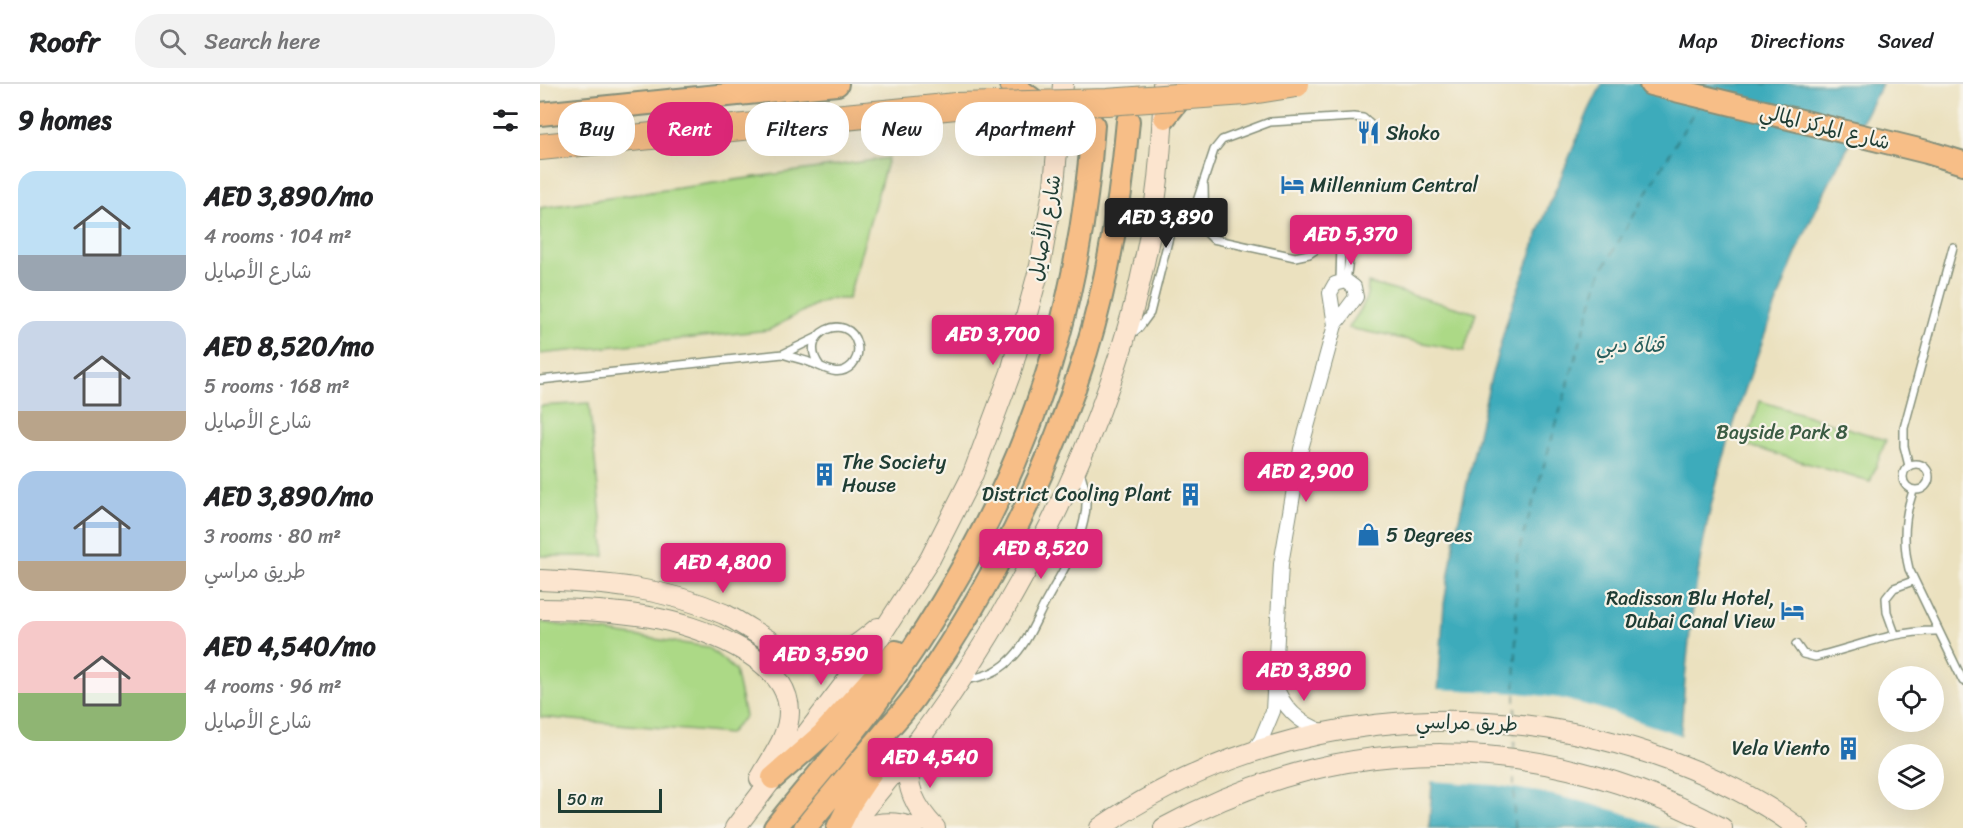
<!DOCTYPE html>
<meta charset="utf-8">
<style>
:root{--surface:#fff;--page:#f2f2f2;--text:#202124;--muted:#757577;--line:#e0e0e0;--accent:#db2777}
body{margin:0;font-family:Sriracha,"Playpen Sans Arabic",sans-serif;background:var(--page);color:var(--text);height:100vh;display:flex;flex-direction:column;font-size:22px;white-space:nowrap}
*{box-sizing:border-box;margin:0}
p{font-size:20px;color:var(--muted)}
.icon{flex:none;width:33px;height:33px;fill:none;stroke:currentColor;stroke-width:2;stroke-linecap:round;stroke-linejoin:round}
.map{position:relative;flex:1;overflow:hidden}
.sheet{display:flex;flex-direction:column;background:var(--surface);width:540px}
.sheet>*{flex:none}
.hud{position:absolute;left:18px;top:18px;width:570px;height:54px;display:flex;gap:12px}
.fabs{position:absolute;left:1338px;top:582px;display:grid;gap:12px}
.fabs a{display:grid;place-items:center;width:66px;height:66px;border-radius:50%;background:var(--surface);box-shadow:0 6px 24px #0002;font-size:30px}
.scale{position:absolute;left:18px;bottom:15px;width:104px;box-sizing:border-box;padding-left:6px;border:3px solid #1f3d34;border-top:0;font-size:16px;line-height:21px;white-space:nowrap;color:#1f3d34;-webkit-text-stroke:4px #f7f3e8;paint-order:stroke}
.price{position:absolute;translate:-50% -51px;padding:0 14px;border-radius:6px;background:var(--accent);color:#fff;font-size:20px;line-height:39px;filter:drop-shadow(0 2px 3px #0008)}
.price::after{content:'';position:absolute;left:50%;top:36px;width:18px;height:14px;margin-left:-9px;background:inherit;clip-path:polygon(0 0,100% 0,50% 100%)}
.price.active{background:#222;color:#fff}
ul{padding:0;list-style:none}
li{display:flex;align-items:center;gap:18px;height:150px;padding:0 18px}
li span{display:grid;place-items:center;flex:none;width:168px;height:120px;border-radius:18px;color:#555}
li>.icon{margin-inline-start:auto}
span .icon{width:72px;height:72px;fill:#fffc;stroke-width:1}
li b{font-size:26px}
h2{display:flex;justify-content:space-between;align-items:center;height:72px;padding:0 18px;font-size:26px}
.tag{padding:0 21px;border-radius:24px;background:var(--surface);box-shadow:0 6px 24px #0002;font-size:21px;line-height:54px}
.tag.active{background:var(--accent);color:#fff}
header{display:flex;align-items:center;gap:36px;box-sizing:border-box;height:84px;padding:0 30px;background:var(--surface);border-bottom:2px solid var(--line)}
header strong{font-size:28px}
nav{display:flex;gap:33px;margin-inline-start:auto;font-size:21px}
.search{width:420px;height:54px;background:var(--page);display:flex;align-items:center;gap:15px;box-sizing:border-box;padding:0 21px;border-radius:24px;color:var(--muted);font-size:22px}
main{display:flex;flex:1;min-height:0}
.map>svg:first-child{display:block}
.green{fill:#acd986;stroke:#668b5d;stroke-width:1.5}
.water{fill:#3cabbb;stroke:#2e7478;stroke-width:1.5}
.pier{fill:#ebe1bf}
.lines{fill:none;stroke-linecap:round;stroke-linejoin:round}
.ferry{stroke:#285e5c;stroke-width:1.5;stroke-dasharray:8 6;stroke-linecap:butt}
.lane-casing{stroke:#858f7a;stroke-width:10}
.street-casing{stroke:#858f7a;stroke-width:16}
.secondary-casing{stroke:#858f7a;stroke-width:22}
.primary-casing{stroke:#858f7a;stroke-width:26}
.highway-casing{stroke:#858f7a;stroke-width:28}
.lane{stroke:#fff;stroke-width:7}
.street{stroke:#fff;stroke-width:14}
.secondary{stroke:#fce5cf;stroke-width:20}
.primary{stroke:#f7be87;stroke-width:22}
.highway{stroke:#f7be87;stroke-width:26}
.highway-bridge-casing{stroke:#858f7a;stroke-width:28;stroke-linecap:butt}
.highway-bridge{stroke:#f7be87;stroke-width:26}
.labels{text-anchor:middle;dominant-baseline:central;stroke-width:4.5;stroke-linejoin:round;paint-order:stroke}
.street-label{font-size:20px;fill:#1f3d34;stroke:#f7f3e8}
.poi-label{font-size:20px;fill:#1f3d34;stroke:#f7f3e8;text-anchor:start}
.park-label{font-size:20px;fill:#3b5c44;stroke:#f7f3e8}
.water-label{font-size:21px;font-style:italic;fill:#285e5c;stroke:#f7f3e8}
</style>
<header>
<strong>Roofr</strong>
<div class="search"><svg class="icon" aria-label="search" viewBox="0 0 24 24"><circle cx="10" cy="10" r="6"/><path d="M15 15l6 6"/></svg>Search here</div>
<nav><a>Map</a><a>Directions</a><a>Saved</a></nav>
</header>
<main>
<section class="sheet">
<h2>9 homes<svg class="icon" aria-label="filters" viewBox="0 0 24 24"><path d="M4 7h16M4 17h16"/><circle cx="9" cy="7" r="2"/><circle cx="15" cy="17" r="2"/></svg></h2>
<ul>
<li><span style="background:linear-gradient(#bfe0f5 70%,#9aa5b1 0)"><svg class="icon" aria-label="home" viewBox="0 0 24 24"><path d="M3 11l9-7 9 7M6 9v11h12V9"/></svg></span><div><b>AED 3,890/mo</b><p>4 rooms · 104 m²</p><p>شارع الأصايل</p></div></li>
<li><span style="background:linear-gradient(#c9d6e8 75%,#b9a48a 0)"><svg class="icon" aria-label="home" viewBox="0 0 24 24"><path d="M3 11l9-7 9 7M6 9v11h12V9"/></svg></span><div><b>AED 8,520/mo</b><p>5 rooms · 168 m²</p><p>شارع الأصايل</p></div></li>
<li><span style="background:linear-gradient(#a9c7e8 75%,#b9a48a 0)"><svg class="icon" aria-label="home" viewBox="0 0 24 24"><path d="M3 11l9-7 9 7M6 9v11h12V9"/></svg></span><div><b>AED 3,890/mo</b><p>3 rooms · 80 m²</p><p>طريق مراسي</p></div></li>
<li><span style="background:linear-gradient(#f6c9c9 60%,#8fb573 0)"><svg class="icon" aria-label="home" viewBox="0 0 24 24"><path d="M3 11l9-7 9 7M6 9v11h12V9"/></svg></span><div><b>AED 4,540/mo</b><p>4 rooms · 96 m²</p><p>شارع الأصايل</p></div></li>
</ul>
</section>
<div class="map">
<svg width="1423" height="744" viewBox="0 0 1423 744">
<rect width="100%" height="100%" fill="#f7f3e8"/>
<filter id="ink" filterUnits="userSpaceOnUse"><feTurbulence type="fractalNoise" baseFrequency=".0167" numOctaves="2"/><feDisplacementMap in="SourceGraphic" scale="12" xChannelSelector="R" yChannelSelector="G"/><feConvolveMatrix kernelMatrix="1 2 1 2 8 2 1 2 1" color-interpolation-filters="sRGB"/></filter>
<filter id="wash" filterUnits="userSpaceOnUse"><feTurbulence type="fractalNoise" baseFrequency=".008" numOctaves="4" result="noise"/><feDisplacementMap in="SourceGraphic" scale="24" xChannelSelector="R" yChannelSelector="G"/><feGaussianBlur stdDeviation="1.35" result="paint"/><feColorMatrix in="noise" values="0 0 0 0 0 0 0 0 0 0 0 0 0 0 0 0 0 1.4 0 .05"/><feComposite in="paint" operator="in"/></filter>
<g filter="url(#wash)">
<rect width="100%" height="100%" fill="#ebe1bf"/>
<path class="green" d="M348,74L308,215H290L276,220L229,246L0,270V124Z
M828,199L936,229L924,267L808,244C819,229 828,219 828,199Z
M1220,317L1346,356L1330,398L1206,361Z
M49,319L65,472H0V322Z
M0,538L168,563L195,586L205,632L189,650L0,633Z"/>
<path class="water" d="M1062,0H1342C1312,56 1280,112 1256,170C1237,215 1221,261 1205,306C1188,356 1173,407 1163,460C1146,554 1140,649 1135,744H889L904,520L916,448L950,297L969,230L1007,126L1049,26Z"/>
<path class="pier" d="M896,605L980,609L1019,614L1058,624L1143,652L1138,744H1120L1081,728L1040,717L999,708L955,701L890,697Z"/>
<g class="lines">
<path class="ferry" d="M975,632L977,473L1061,188L1158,21
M974,665L975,649
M974,744V685"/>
</g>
</g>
<g filter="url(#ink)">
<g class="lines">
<defs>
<path id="lane" d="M664,102L665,144L666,148L673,155L755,173L769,170L786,159L801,160
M800,197L801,159
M806,197L811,161
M589,252L599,244L610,229L631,145L656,120L674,66L682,56L730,38L814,33L823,34L830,40
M243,270C251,273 260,275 269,278C284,283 298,295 312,281C317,275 319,267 317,260C309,226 255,249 280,282
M0,296L243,270L276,254
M1363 393a13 13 0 1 1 26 0a13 13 0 1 1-26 0Z
M1369,382L1364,362V344L1413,163
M1373,407C1364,433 1362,457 1369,485L1423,597
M1355,550L1347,528L1346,514L1354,504L1373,497
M1256,560L1263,570L1275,573C1316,563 1355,546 1398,547
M423,596C440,594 457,589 469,577C486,562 495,538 505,519C519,493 538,465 544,436C548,419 546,402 539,386"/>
<path id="street" d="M736,601C743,625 762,640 784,648
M712,669L721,656L733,627L741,480L761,365L795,241L816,213L814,203L806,197L795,200L790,209L795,241"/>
<path id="secondary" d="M0,496C65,499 123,503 184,530C209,542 247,573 274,575C300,576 319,560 338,544
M0,525C37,525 74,527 110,533C155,541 249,572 249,628C249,653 231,674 220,695
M366,674C368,705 373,721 395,744
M195,744L335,560L390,475L433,390L471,288L500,182L514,101L523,0
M308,744C459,570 592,326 618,95C621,63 624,32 623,0
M325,744C342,737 357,738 374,744
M560,744C725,629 943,606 1131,677C1176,694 1220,715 1258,744
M624,744C805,644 1001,647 1182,744"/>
<path id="primary" d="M471,0L493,16L519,46
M1111,0L1387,68L1423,79
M0,30L297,0
M625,33L648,4
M233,694L282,651L356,568
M235,744C268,701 305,662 337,617C467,438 538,263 553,41
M265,744C291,711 319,679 346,647C357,634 369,622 378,608C450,505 509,389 546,268C569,193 581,115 588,37
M298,744L311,718L339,676"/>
<path id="highway" d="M0,63L416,22"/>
</defs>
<use href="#lane" class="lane-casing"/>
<use href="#street" class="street-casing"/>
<use href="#secondary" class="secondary-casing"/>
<use href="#primary" class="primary-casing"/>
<use href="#highway" class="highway-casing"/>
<use href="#lane" class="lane"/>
<use href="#street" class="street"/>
<use href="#secondary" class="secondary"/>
<use href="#primary" class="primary"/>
<use href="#highway" class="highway"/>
<defs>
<path id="highway-bridge" d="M416,22L567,18L705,8L756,0"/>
</defs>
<use href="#highway-bridge" class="highway-bridge-casing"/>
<use href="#highway-bridge" class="highway-bridge"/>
</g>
</g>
<defs>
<symbol id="restaurant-bare" viewBox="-9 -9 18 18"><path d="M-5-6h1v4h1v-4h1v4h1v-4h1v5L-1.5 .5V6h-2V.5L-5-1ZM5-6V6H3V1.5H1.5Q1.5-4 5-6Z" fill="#1f6fb2" stroke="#f7f3e8" stroke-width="2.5" paint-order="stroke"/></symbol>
<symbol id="hotel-bare" viewBox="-9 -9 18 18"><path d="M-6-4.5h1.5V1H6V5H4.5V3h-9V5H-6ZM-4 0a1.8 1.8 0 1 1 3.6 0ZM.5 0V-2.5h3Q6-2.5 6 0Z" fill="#1f6fb2" stroke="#f7f3e8" stroke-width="2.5" paint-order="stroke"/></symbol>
<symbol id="building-bare" viewBox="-9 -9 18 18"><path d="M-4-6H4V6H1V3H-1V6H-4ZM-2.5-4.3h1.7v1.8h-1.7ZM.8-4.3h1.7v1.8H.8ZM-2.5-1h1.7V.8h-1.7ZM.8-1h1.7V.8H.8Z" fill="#1f6fb2" stroke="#f7f3e8" stroke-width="2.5" paint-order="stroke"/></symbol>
<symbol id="shop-bare" viewBox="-9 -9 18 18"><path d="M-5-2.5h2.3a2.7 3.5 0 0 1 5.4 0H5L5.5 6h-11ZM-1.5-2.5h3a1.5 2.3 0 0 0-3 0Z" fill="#1f6fb2" stroke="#f7f3e8" stroke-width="2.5" paint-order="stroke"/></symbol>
</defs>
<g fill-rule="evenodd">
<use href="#restaurant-bare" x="812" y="32" width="33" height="33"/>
<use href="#hotel-bare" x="736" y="84" width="33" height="33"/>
<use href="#building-bare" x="268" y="374" width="33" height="33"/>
<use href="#building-bare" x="634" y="394" width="33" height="33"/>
<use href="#shop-bare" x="812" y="434" width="33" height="33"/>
<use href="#hotel-bare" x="1236" y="510" width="33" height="33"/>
<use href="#building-bare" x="1292" y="648" width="33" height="33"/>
</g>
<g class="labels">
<g class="street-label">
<text transform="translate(1285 43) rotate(14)">شارع المركز المالي</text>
<text transform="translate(505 144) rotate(-80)">شارع الأصايل</text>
<text transform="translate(927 639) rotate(2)">طريق مراسي</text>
</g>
<g class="poi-label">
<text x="846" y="49">Shoko</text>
<text x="770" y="101">Millennium Central</text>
<text x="302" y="378">The Society<tspan x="302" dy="23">House</tspan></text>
<text x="632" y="410" text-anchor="end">District Cooling Plant</text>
<text x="846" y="451">5 Degrees</text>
<text x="1235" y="514" text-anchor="end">Radisson Blu Hotel,<tspan x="1235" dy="23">Dubai Canal View</tspan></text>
<text x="1290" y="664" text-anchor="end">Vela Viento</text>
</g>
<g class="park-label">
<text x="1242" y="348">Bayside Park 8</text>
</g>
<g class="water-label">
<text x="1090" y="261">قناة دبي</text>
</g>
</g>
</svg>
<div class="fabs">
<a><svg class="icon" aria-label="locate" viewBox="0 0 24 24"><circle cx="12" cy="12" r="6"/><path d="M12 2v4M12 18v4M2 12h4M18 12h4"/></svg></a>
<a><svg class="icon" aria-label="layers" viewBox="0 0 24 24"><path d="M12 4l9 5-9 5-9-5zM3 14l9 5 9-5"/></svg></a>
</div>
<div class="scale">50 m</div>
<b class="price active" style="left:626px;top:165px">AED 3,890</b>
<b class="price" style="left:811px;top:182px">AED 5,370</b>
<b class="price" style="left:453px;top:282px">AED 3,700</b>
<b class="price" style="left:766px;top:419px">AED 2,900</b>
<b class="price" style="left:501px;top:496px">AED 8,520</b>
<b class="price" style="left:183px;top:510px">AED 4,800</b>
<b class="price" style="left:281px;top:602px">AED 3,590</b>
<b class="price" style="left:764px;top:618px">AED 3,890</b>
<b class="price" style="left:390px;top:705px">AED 4,540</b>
<div class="hud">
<a class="tag">Buy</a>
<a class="tag active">Rent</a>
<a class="tag">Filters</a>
<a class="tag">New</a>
<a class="tag">Apartment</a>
</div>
</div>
</main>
